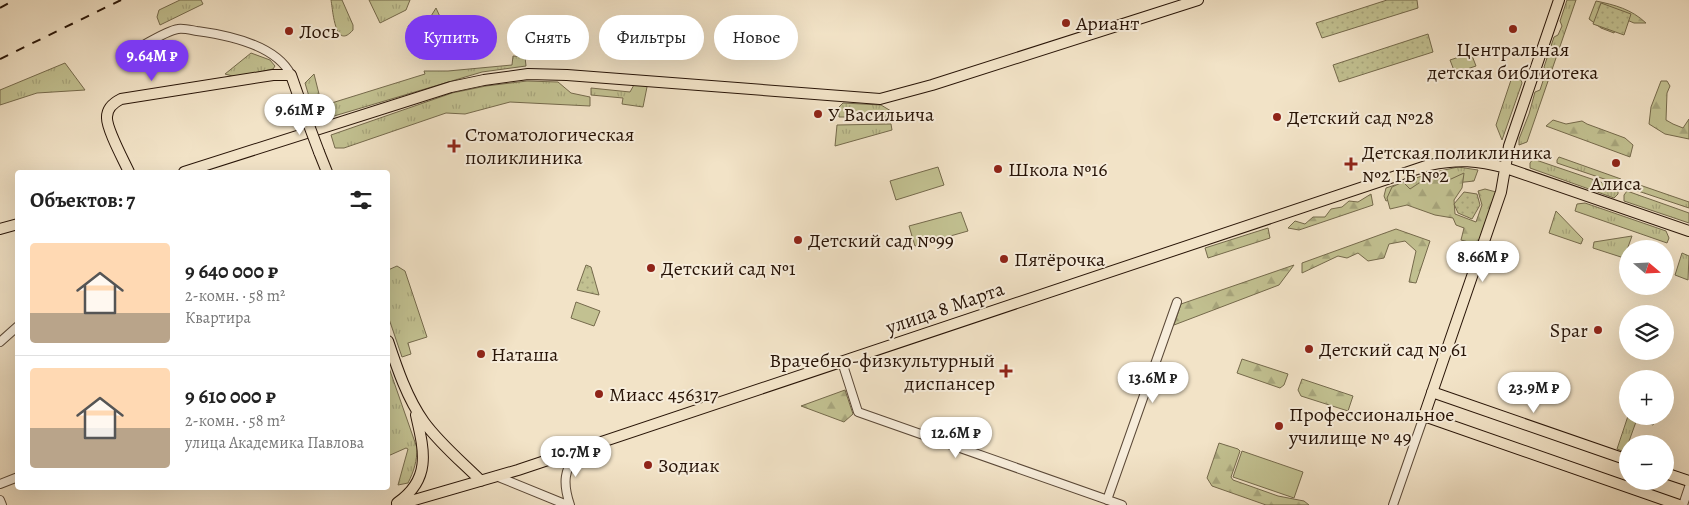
<!DOCTYPE html>
<html lang="ru">
<meta charset="utf-8">
<style>
:root{--surface:#fff;--page:#f6f6f6;--text:#222;--muted:#767676;--line:#e0e0e0;--accent:#7c3aed}
body{margin:0;font-family:Alegreya,serif;background:var(--page);color:var(--text);height:100vh;display:flex;flex-direction:column;font-size:19px;white-space:nowrap}
*{box-sizing:border-box;margin:0}
p{font-size:16px;color:var(--muted)}
.icon{flex:none;width:28px;height:28px;fill:none;stroke:currentColor;stroke-width:2;stroke-linecap:round;stroke-linejoin:round}
.map{position:relative;flex:1;overflow:hidden}
.details{position:absolute;left:15px;top:170px;width:375px;height:320px;display:flex;flex-direction:column;background:var(--surface);border-radius:5px;box-shadow:0 5px 20px #0002}
.details>*{flex:none}
.guide{position:absolute;left:405px;top:15px;width:475px;height:45px;display:flex;gap:10px}
.needle{width:32px;rotate:109deg}
.controls{position:absolute;left:1619px;top:240px;display:grid;gap:10px}
.controls a{display:grid;place-items:center;width:55px;height:55px;border-radius:50%;background:var(--surface);box-shadow:0 5px 20px #0002;font-size:25px}
.price{position:absolute;translate:-50% -42px;padding:0 11px;border-radius:18px;background:#fff;color:#222;font-size:16px;line-height:32px;filter:drop-shadow(0 1px 2px #0008)}
.price::after{content:'';position:absolute;left:50%;top:30px;width:15px;height:11px;margin-left:-8px;background:inherit;clip-path:polygon(0 0,100% 0,50% 100%)}
.price.current{background:var(--accent);color:#fff}
ul{padding:0;list-style:none}
li{display:flex;align-items:center;gap:15px;height:125px;padding:0 15px}
li+li{border-top:1px solid var(--line)}
li span{display:grid;place-items:center;flex:none;width:140px;height:100px;border-radius:5px;color:#555}
li>.icon{margin-inline-start:auto}
span .icon{width:60px;height:60px;fill:#fffc;stroke-width:1}
li b{font-size:21px}
h2{display:flex;justify-content:space-between;align-items:center;height:60px;padding:0 15px;font-size:21px}
.chip{padding:0 18px;border-radius:22px;background:var(--surface);box-shadow:0 5px 20px #0002;font-size:18px;line-height:45px}
.chip.current{background:var(--accent);color:#fff}
.map>svg:first-child{display:block}
.grass{fill:url(#grass-tufts);stroke:#756a4c}
.forest{fill:url(#forest-firs);stroke:#756a4c}
.park{fill:url(#park-dots);stroke:#756a4c}
.pitch{fill:#c2c191;stroke:#756a4c}
.lines{fill:none;stroke-linecap:round;stroke-linejoin:round}
.minor-casing{stroke:#5a4837;stroke-width:10}
.major-casing{stroke:#281407;stroke-width:12}
.minor{stroke:#f7eddb;stroke-width:8}
.major{stroke:#f2e3c7;stroke-width:10}
.rail{stroke:#281407;stroke-width:2;stroke-dasharray:9 9;stroke-linecap:butt}
.major-bridge-casing{stroke:#281407;stroke-width:12;stroke-linecap:butt}
.major-bridge{stroke:#f2e3c7;stroke-width:10}
.poi-dot{fill:#8f2418;stroke:#f7eddb;stroke-width:2}
.labels{text-anchor:middle;dominant-baseline:central;stroke-width:4;stroke-linejoin:round;paint-order:stroke}
.poi-label{font-size:20px;fill:#281407;stroke:#f7eddb;text-anchor:start}
.street-label{font-size:20px;fill:#281407;stroke:#f7eddb}
</style>
<div class="map">
<svg width="1689" height="505" viewBox="0 0 1689 505">
<defs>
<pattern id="grass-tufts" width="24" height="20" patternUnits="userSpaceOnUse" patternTransform="scale(1.25)"><rect width="24" height="20" fill="#c2c191"/><path d="M3 7l-1-3M5 7V3M7 7l1-3M15 17l-1-3M17 17v-4M19 17l1-3" fill="none" stroke="#a7a57c"/></pattern>
<pattern id="forest-firs" width="22" height="20" patternUnits="userSpaceOnUse" patternTransform="scale(1.25)"><rect width="22" height="20" fill="#c2c191"/><path d="M5 1l3.5 6h-7zM16 11l3.5 6h-7z" fill="#a7a57c"/></pattern>
<pattern id="park-dots" width="8" height="8" patternUnits="userSpaceOnUse" patternTransform="scale(1.25)"><rect width="8" height="8" fill="#c2c191"/><path d="M2 2h.1M6 6h.1" fill="none" stroke="#a7a57c" stroke-width="1.8" stroke-linecap="round"/></pattern>
</defs>
<rect width="100%" height="100%" fill="#f2e3c7"/>
<filter id="stains"><feTurbulence type="fractalNoise" baseFrequency=".004" numOctaves="4"/><feColorMatrix values="0 0 0 0 .2 0 0 0 0 .09 0 0 0 0 .02 0 0 0 .5 -.17"/></filter>
<radialGradient id="worn" r=".72"><stop offset=".6" stop-color="#630" stop-opacity="0"/><stop offset="1" stop-color="#630" stop-opacity=".3"/></radialGradient>
<path class="grass" d="M180,0H201L203,4L160,25L157,17L159,10Z
M331,0H342L353,25V30C335,51 333,11 331,0Z
M369,0H410L406,10L380,23Z
M1567,0H1576L1527,142L1519,145V139L1529,114L1535,92L1540,90L1546,72L1544,67L1554,37L1558,35L1562,26L1560,21Z
M436,8L455,49L457,57L450,59L443,54L419,58L408,26L422,20L428,21Z
M251,53L270,60L275,66L273,69L236,77L225,74Z
M513,56L525,57L526,66L482,72L324,119L320,110H313L305,83L314,74L322,106L425,74L424,71H448L512,65Z
M65,63L85,90L37,93L0,105V90Z
M1513,74L1520,77L1522,83L1502,140L1496,125Z
M527,81L558,82L571,93L590,97V106L510,102L465,114L446,113L344,148H335L331,135L452,93L486,86Z
M635,83H644L647,87L643,107L622,104L623,98L591,95V88L630,92Z
M843,103L881,105L891,111L889,117H839V107Z
M891,124L892,130L835,146L837,125Z
M1559,157L1621,179L1622,182L1619,184L1557,163V160Z
M1533,159L1618,188V194L1614,198L1530,168V163Z
M1458,167L1478,170L1474,181L1437,185L1386,201L1384,196L1386,188L1431,173Z
M1631,182L1689,202V208L1629,188L1628,184Z
M1627,191L1689,213V223L1624,201V195Z
M1585,203L1666,231L1669,238L1667,243L1575,211L1577,204Z
M1556,211L1583,239L1581,244L1549,233Z
M1632,236L1624,258L1593,248L1594,242Z
M1682,253L1689,256L1688,280L1675,275Z
M397,266L405,271L427,337L408,343L411,354L402,357L388,316V270Z
M388,365L417,448C417,461 414,471 408,483L398,485L408,449L406,448L388,456Z
M1628,416H1637L1654,422L1653,425L1637,419L1628,444L1627,453L1617,449Z"/>
<path class="forest" d="M1596,1C1615,5 1631,9 1646,23H1634L1620,17L1614,33L1601,28L1589,19Z
M1661,81H1667L1670,86L1667,93L1666,120L1673,124L1683,128L1689,119V139L1665,134L1649,124L1651,107Z
M1553,120L1566,124L1582,121L1587,124L1625,138L1633,145L1630,157L1546,126Z
M1464,173L1462,188L1454,200L1455,214L1476,222L1482,205L1478,191L1485,189L1496,192L1482,235L1476,244L1461,240L1464,228L1456,225L1453,218L1435,215L1407,205L1390,209L1387,198L1392,187L1403,182L1410,189L1428,177L1451,179Z
M1371,194L1373,205L1299,230L1288,228L1295,221L1305,224L1313,217H1325L1331,209L1342,207L1349,201L1358,202Z
M1268,228L1270,238L1208,258L1205,248Z
M1396,229L1430,241L1416,283L1409,282L1416,251L1405,241L1389,244L1384,258L1368,261L1358,253L1347,258L1338,256L1302,273V263Z
M1294,265L1279,285L1174,325L1181,304Z
M1242,359L1288,374L1284,385L1280,388L1237,373Z
M1302,379L1353,396L1348,411L1301,396L1298,390Z
M845,390L853,414L844,422L801,406Z
M1219,443L1238,449L1240,451L1231,477L1233,480L1278,496L1304,501L1309,505H1266L1212,486L1207,478Z"/>
<path class="park" d="M1387,0H1417L1418,8L1322,38L1316,23Z
M1601,3L1631,14L1624,35L1593,24Z
M1428,34L1433,52L1339,82L1333,65Z
M1464,192L1477,194L1480,205L1472,219L1458,213L1454,204Z
M586,265L591,267L599,295L577,290Z"/>
<path class="pitch" d="M1471,53L1476,66L1455,73L1450,60Z
M938,167L944,185L896,200L890,181Z
M961,212L968,231L915,246L909,226Z
M576,302L600,311L594,326L571,318Z
M1242,451L1303,472L1294,498L1233,477Z"/>
<g class="lines">
<defs>
<path id="minor" d="M140,47C149,42 169,30 178,29C183,28 191,30 197,31C227,35 276,45 291,75
M0,342L18,326
M842,362L858,412L1122,505
M496,476L567,505
M0,484L18,477
M0,500L2,505
M1107,500L1177,302
M570,505C562,481 565,472 576,450
M1393,505L1424,416
M1683,505L1689,487"/>
<path id="major" d="M1559,0L1509,146L1501,192L1424,416L1679,505
M319,152L327,172
M129,172C124,161 106,128 107,117C107,108 113,103 121,99L273,75H291L304,112
M184,172L451,87L484,80L528,74L567,75L880,99L932,85L1198,0
M0,229L18,224
M388,341C397,368 407,398 424,422C440,444 462,462 481,481
M1432,392L1628,460
M1665,473L1689,481
M397,503C432,479 424,450 416,415
M397,505L518,470L1429,165C1458,159 1477,160 1506,168L1689,231"/>
</defs>
<use href="#minor" class="minor-casing"/>
<use href="#major" class="major-casing"/>
<use href="#minor" class="minor"/>
<use href="#major" class="major"/>
<path class="rail" d="M0,8L14,0
M0,59L121,0"/>
<defs>
<path id="major-bridge" d="M304,112L319,152"/>
</defs>
<use href="#major-bridge" class="major-bridge-casing"/>
<use href="#major-bridge" class="major-bridge"/>
</g>
<g class="poi-dot">
<circle cx="1066" cy="23" r="5"/>
<circle cx="1513" cy="29" r="5"/>
<circle cx="289" cy="31" r="5"/>
<circle cx="818" cy="114" r="5"/>
<circle cx="1277" cy="117" r="5"/>
<path d="M451.5 138.5h5v5h5v5h-5v5h-5v-5h-5v-5h5z"/>
<circle cx="1616" cy="163" r="5"/>
<path d="M1348.5 156.5h5v5h5v5h-5v5h-5v-5h-5v-5h5z"/>
<circle cx="998" cy="169" r="5"/>
<circle cx="798" cy="240" r="5"/>
<circle cx="1004" cy="259" r="5"/>
<circle cx="651" cy="268" r="5"/>
<circle cx="1598" cy="330" r="5"/>
<circle cx="1309" cy="349" r="5"/>
<circle cx="481" cy="354" r="5"/>
<path d="M1003.5 363.5h5v5h5v5h-5v5h-5v-5h-5v-5h5z"/>
<circle cx="599" cy="394" r="5"/>
<circle cx="1279" cy="426" r="5"/>
<circle cx="648" cy="465" r="5"/>
</g>
<g class="labels">
<g class="poi-label">
<text x="1076" y="23">Ариант</text>
<text x="299" y="31">Лось</text>
<text x="1513" y="49" text-anchor="middle">Центральная<tspan x="1513" dy="23">детская библиотека</tspan></text>
<text x="828" y="114">У Васильича</text>
<text x="1287" y="117">Детский сад №28</text>
<text x="465" y="134">Стоматологическая<tspan x="465" dy="23">поликлиника</tspan></text>
<text x="1362" y="152">Детская поликлиника<tspan x="1362" dy="23">№2 ГБ №2</tspan></text>
<text x="1008" y="169">Школа №16</text>
<text x="1616" y="183" text-anchor="middle">Алиса</text>
<text x="808" y="240">Детский сад №99</text>
<text x="1014" y="259">Пятёрочка</text>
<text x="661" y="268">Детский сад №1</text>
<text x="1588" y="330" text-anchor="end">Spar</text>
<text x="1319" y="349">Детский сад № 61</text>
<text x="491" y="354">Наташа</text>
<text x="995" y="360" text-anchor="end">Врачебно-физкультурный<tspan x="995" dy="23">диспансер</tspan></text>
<text x="609" y="394">Миасс 456317</text>
<text x="1289" y="414">Профессиональное<tspan x="1289" dy="23">училище № 49</tspan></text>
<text x="658" y="465">Зодиак</text>
</g>
<g class="street-label">
<text transform="translate(945 308) rotate(-19)">улица 8 Марта</text>
</g>
</g>
<rect width="100%" height="100%" filter="url(#stains)"/>
<rect width="100%" height="100%" fill="url(#worn)"/>
</svg>
<div class="controls">
<a><svg class="needle" viewBox="-14 -14 28 28"><path d="M0-13l5 13h-10z" fill="#e53935"/><path d="M0 13l5-13h-10z" fill="#767676"/></svg></a>
<a><svg class="icon" aria-label="layers" viewBox="0 0 24 24"><path d="M12 4l9 5-9 5-9-5zM3 14l9 5 9-5"/></svg></a>
<a>+</a>
<a>−</a>
</div>
<b class="price current" style="left:152px;top:82px">9.64M ₽</b>
<b class="price" style="left:300px;top:136px">9.61M ₽</b>
<b class="price" style="left:1483px;top:283px">8.66M ₽</b>
<b class="price" style="left:1153px;top:404px">13.6M ₽</b>
<b class="price" style="left:1534px;top:414px">23.9M ₽</b>
<b class="price" style="left:956px;top:459px">12.6M ₽</b>
<b class="price" style="left:576px;top:478px">10.7M ₽</b>
<div class="guide">
<a class="chip current">Купить</a>
<a class="chip">Снять</a>
<a class="chip">Фильтры</a>
<a class="chip">Новое</a>
</div>
<section class="details">
<h2>Объектов: 7<svg class="icon" aria-label="filters" viewBox="0 0 24 24"><path d="M4 7h16M4 17h16"/><circle cx="9" cy="7" r="2"/><circle cx="15" cy="17" r="2"/></svg></h2>
<ul>
<li><span style="background:linear-gradient(#ffd9b3 70%,#b9a48a 0)"><svg class="icon" aria-label="home" viewBox="0 0 24 24"><path d="M3 11l9-7 9 7M6 9v11h12V9"/></svg></span><div><b>9 640 000 ₽</b><p>2-комн. · 58 m²</p><p>Квартира</p></div></li>
<li><span style="background:linear-gradient(#ffd9b3 60%,#b9a48a 0)"><svg class="icon" aria-label="home" viewBox="0 0 24 24"><path d="M3 11l9-7 9 7M6 9v11h12V9"/></svg></span><div><b>9 610 000 ₽</b><p>2-комн. · 58 m²</p><p>улица Академика Павлова</p></div></li>
</ul>
</section>
</div>
